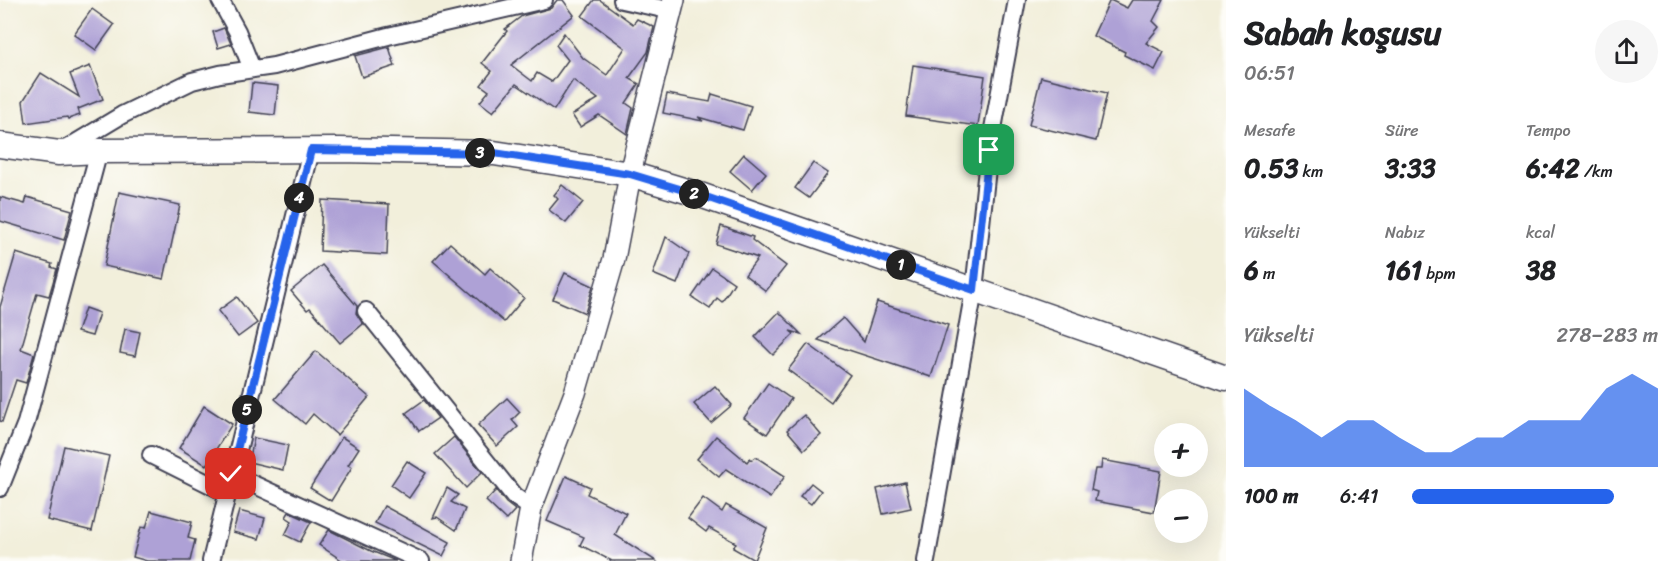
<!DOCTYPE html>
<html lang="tr">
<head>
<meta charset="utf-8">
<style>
  body { margin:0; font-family:Sriracha,sans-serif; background:#f6f6f6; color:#202124; height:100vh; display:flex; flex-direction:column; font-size:22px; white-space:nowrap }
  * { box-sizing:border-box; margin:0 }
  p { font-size:20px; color:#757577 }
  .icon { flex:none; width:33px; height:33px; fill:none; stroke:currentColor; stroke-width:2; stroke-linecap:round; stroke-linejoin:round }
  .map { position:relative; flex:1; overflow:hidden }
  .drawer { display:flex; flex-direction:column; background:#fff; width:450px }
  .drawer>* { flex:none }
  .buttons { position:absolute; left:1154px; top:423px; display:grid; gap:12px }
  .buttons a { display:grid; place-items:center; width:54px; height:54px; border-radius:50%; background:#fff; box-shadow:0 6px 24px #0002; font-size:30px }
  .pin { position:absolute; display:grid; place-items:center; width:51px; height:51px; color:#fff; margin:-26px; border-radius:12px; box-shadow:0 3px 9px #0006 }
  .km { position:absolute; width:30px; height:30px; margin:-15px; border-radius:50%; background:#222; color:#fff; font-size:16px; line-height:30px; text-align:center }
  .round { display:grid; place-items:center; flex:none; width:63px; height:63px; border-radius:32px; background:#f6f6f6 }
  .headline { display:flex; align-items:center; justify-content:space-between; height:102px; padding:0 18px }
  h1 { font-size:33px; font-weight:800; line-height:45px }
  .metrics { display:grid; grid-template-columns:repeat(3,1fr); gap:9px; height:102px; padding:6px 18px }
  .metrics div { display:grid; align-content:center }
  .metrics b { font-size:26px; font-weight:800 }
  .metrics small { font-size:16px; font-weight:400 }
  .metrics p { font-size:16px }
  .chart { height:168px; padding:12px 18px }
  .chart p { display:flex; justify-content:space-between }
  .chart svg { width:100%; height:108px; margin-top:6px; fill:#2563eb; opacity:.7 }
  ul { padding:0 18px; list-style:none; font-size:20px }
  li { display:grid; grid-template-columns:96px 72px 1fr; align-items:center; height:45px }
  li i { height:15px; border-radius:8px; background:#2563eb }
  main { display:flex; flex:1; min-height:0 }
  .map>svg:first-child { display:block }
</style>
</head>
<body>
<main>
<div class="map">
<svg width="1226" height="561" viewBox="0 0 1226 561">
  <rect width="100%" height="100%" fill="#fdfcf7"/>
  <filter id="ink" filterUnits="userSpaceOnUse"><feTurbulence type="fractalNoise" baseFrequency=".0167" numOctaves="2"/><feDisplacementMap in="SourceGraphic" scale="12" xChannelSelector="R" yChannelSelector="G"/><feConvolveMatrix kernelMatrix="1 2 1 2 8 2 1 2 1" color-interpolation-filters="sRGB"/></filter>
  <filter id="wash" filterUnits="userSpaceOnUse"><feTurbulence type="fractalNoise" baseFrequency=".008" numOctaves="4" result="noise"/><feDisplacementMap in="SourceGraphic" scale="24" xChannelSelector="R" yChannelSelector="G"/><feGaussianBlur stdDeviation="1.35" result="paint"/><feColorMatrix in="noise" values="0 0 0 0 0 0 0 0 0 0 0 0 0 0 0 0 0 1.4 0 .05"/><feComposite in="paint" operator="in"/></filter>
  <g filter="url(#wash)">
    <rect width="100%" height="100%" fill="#f2efdb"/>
    <g id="blocks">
      <!-- building -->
      <g fill="#aea1d6">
        <polygon points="557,0 563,0 574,15 511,65 532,81 537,73 552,82 568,60 556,45 564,33 583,58 607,75 625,48 582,16 594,0 600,0 633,24 637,19 654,27 648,52 629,78 639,84 626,103 633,108 627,134 599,115 580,127 572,115 598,99 573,80 554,110 516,84 493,112 480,102 489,91 481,85 492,71 482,63 507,31 505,29 522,16 551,8"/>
        <polygon points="1110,0 1127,8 1132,0 1164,0 1153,21 1159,27 1146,43 1164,52 1155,70 1124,55 1125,52 1093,36"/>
        <polygon points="92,9 114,25 96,50 74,34"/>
        <polygon points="224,28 231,44 218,48 213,32"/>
        <polygon points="389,47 395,66 362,77 355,56"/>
        <polygon points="913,65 985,76 978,126 906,116"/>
        <polygon points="90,66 103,99 78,109 80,115 68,119 67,117 26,123 23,101 41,73 79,97 70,74"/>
        <polygon points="1041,77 1107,93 1096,141 1029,125"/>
        <polygon points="252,83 278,86 275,115 249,112"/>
        <polygon points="667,94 710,102 712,94 751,106 743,130 698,117 703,121 663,113"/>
        <polygon points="744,154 766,173 752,190 730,171"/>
        <polygon points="813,163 828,173 809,198 795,188"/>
        <polygon points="562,185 583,202 566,223 549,210 558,199 554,195"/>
        <polygon points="119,192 180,205 164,279 104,266"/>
        <polygon points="0,197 25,204 27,197 72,210 64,240 0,221"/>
        <polygon points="322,200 389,204 387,255 320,251"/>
        <polygon points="721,226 753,237 752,240 786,266 766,291 745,275 758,258 716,244"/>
        <polygon points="666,237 689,253 677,284 653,274"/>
        <polygon points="450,243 485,274 490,268 524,298 504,322 433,261"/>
        <polygon points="16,253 52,264 51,267 57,269 49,296 37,293 21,349 34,354 26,383 16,380 2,422 0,421 0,307"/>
        <polygon points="322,265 357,306 356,313 363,324 340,343 310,308 307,310 291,291"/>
        <polygon points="712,268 734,283 722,302 717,298 710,309 692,297"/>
        <polygon points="565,273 593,286 585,313 553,299"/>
        <polygon points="237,297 257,323 238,337 218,311"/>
        <polygon points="877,302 948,325 931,377 818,340 843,318 864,342"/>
        <polygon points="85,308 99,313 92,336 77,332"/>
        <polygon points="779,312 801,334 790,331 794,334 773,355 755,337"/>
        <polygon points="125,329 140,332 135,356 120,353"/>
        <polygon points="808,344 850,375 831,402 788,370"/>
        <polygon points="316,351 369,397 337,435 313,414 305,424 275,399"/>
        <polygon points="768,383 791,399 767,434 744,418"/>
        <polygon points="715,386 732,405 711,423 694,404"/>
        <polygon points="507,398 520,412 512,420 518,427 497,446 478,425"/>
        <polygon points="424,400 438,418 419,431 406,413"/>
        <polygon points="204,406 232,424 206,465 179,448"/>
        <polygon points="804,415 821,435 804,450 787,430"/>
        <polygon points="716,436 747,462 750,458 752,460 756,457 785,476 770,498 726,469 719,477 697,459"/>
        <polygon points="342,437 359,448 348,465 352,467 331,501 310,488"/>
        <polygon points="454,437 482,472 466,488 435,454"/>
        <polygon points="254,438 288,445 283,470 249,462"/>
        <polygon points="64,446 109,456 92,531 47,520"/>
        <polygon points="1102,460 1161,471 1154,512 1095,501 1097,492 1091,490 1095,469 1101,469"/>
        <polygon points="407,461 426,473 409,498 391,485"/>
        <polygon points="566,476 590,487 587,494 626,513 615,535 656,561 612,561 580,545 584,537 547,521"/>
        <polygon points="905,482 911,508 883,514 877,489"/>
        <polygon points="811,483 821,491 811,504 800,496"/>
        <polygon points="447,488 458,495 451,502 465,509 456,530 437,517 433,518"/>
        <polygon points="496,490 506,503 515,510 506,520 486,501"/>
        <polygon points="703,498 722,512 726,505 767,528 754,560 733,548 736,543 709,528 706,532 688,518"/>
        <polygon points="384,506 450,542 443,556 375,523"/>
        <polygon points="151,511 192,522 188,538 195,540 190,561 147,561 133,557 141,527 146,528"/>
        <polygon points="239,511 265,518 259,539 233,532"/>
        <polygon points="289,512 311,522 300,542 285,535 292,521 286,517"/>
        <polygon points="329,530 371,551 396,561 343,561 319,545"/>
      </g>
    </g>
  </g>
  <g filter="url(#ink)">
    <use href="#blocks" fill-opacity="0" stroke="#414153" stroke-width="1.5"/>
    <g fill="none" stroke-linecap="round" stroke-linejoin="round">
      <defs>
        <g id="minor">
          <polyline points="220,0 237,31 252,69"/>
          <polyline points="622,0 672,11"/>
          <polyline points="62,151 122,115 192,81 220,74 274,66 388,36 544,0"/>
          <polyline points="366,311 514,496 531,508"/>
          <polyline points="151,455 227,493"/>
          <polyline points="231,474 421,561"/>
          <polyline points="0,488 26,423 99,151"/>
          <polyline points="211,561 311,150"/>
          <polyline points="926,561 974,290 989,150 1017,0"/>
        </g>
        <polyline id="tertiary" points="521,561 531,508 575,393 614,259 632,165 674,0"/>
        <polyline id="secondary" points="0,145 59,153 99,151 340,150 494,153 630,174 703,196 1226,378"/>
      </defs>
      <!-- minor casing -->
      <use href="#minor" stroke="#414153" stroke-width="20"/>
      <!-- tertiary casing -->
      <use href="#tertiary" stroke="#414153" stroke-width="24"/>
      <!-- secondary casing -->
      <use href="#secondary" stroke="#414153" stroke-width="27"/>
      <!-- minor -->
      <use href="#minor" stroke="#fff" stroke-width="16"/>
      <!-- tertiary -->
      <use href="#tertiary" stroke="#fff" stroke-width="21"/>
      <!-- secondary -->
      <use href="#secondary" stroke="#fff" stroke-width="24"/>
    </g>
  </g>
  <g fill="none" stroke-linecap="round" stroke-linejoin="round" filter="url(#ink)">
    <defs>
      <polyline id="route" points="231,474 311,150 494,153 630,174 703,196 974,290 989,150"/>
    </defs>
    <!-- route casing -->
    <use href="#route" stroke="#fff" stroke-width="12"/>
    <!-- route -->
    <use href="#route" stroke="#2563eb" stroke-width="8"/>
  </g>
</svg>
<div class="buttons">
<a>+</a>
<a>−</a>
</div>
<div class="pin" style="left:989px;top:150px;background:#1e9e55"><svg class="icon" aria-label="arrive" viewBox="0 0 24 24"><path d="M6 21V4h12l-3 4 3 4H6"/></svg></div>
<div class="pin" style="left:231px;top:474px;background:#d93025"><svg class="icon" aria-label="check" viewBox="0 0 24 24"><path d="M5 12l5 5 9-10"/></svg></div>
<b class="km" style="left:901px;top:265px">1</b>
<b class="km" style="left:694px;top:194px">2</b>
<b class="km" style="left:480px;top:153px">3</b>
<b class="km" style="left:299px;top:198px">4</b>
<b class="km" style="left:247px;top:410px">5</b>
</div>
<section class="drawer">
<div class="headline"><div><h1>Sabah koşusu</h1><p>06:51</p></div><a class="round"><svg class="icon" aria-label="share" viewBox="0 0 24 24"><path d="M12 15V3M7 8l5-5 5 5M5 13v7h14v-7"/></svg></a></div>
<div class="metrics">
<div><p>Mesafe</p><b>0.53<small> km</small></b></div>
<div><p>Süre</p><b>3:33</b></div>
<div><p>Tempo</p><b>6:42<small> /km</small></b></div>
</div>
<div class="metrics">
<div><p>Yükselti</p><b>6<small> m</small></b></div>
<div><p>Nabız</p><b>161<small> bpm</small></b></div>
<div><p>kcal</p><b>38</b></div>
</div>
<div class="chart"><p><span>Yükselti</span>278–283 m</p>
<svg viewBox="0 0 160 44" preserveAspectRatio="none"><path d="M0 44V12L10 19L20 25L30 32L40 25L50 25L60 32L70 38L80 38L90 32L100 32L110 25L120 25L130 25L140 12L150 6L160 12V44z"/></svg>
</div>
<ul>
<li><b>100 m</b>6:41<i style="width:82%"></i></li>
</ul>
</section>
</main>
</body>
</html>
